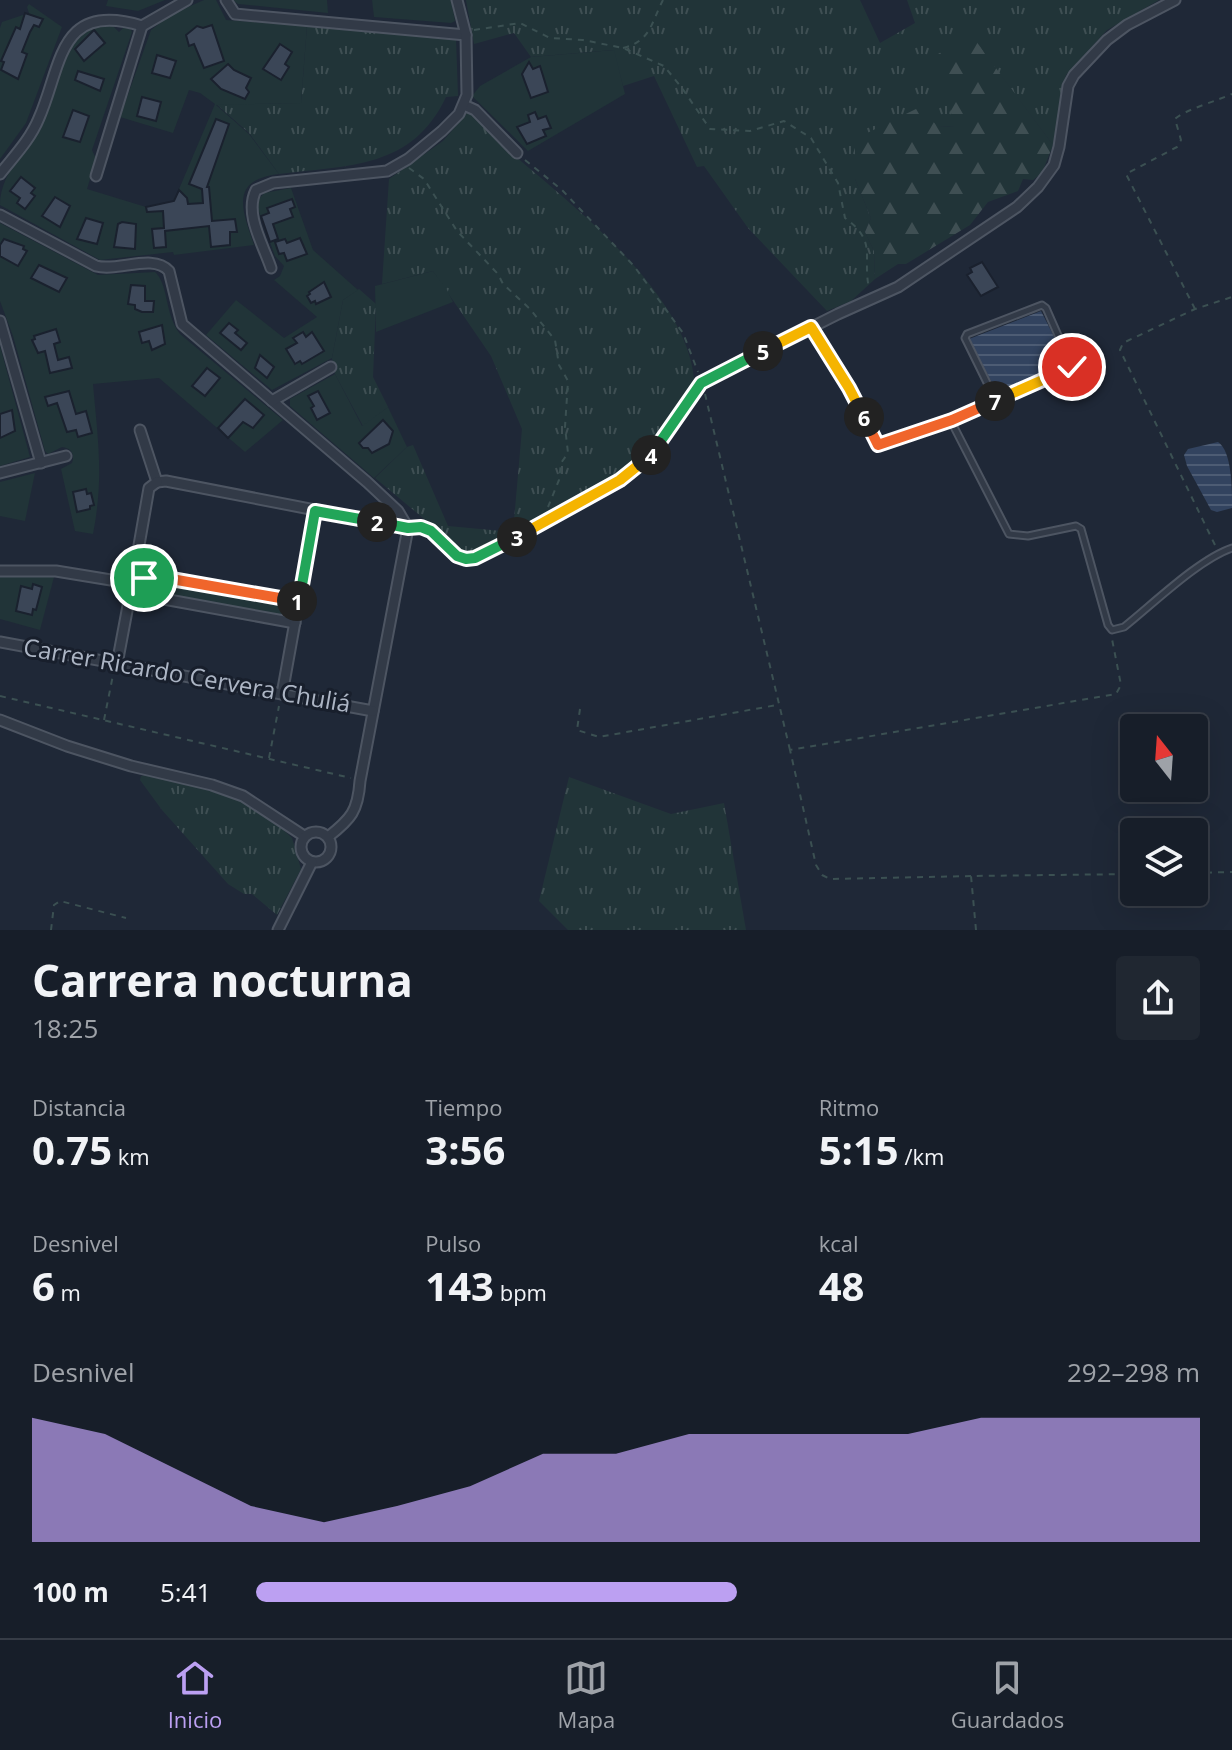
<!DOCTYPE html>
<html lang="es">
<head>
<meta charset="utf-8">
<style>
  body { margin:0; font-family:"Open Sans",sans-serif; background:#202731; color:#f1f3f6; height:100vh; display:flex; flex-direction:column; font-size:30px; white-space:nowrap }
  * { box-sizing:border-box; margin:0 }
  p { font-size:26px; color:#9ea2a8 }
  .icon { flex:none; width:44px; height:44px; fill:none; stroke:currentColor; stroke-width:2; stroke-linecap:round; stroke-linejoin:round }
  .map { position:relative; height:930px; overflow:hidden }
  .side { display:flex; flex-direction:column; background:#171e29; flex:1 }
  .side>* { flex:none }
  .needle { width:52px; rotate:343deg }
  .buttons { position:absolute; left:1120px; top:714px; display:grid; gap:16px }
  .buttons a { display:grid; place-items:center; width:88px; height:88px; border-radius:8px; background:#171e29; box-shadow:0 8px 32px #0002,0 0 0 2px #363c46; font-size:40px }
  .pin { position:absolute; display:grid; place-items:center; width:68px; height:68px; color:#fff; margin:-34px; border:4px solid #fff; border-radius:50%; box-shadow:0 2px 8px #0007 }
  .km { position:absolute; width:40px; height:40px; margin:-20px; border-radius:50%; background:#222; color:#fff; font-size:22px; line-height:40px; text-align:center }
  .round { display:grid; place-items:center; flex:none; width:84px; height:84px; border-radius:8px; background:#202731 }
  .summary { display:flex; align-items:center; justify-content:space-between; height:136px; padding:0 32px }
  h1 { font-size:44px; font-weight:700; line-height:60px }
  .metrics { display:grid; grid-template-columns:repeat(3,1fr); gap:12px; height:136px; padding:8px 32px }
  .metrics div { display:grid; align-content:center }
  .metrics b { font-size:40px; font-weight:700 }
  .metrics small { font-size:22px; font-weight:400 }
  .metrics p { font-size:22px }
  .chart { height:224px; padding:16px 32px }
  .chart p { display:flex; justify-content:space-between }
  .chart svg { width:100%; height:144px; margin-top:8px; fill:#bca0f2; opacity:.7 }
  ul { padding:0 32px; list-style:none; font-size:26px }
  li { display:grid; grid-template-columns:128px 96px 1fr; align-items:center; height:60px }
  li i { height:20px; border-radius:10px; background:#bca0f2 }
  .menu { display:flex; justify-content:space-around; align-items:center; height:112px; border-top:2px solid #363c46; background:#171e29; font-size:22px; color:#9ea2a8 }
  .menu a { display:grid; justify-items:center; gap:4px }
  .menu .selected { color:#bca0f2 }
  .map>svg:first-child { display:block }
</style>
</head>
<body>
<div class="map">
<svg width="1232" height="930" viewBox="0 0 1232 930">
  <defs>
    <pattern id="grass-tufts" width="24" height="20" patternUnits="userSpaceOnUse" patternTransform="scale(2)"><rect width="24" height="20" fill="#213438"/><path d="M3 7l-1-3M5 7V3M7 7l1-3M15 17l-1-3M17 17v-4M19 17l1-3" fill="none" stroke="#3f4f53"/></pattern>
    <pattern id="forest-firs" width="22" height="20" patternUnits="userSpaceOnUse" patternTransform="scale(2)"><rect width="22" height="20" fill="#213438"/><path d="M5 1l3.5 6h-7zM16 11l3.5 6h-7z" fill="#3f4f53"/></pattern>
    <pattern id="water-rules" width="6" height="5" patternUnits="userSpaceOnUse" patternTransform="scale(2)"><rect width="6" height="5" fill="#32435f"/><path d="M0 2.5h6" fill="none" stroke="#4d5c74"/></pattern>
  </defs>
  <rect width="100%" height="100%" fill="#1f2837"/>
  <!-- grass -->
  <g fill="url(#grass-tufts)">
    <polygon points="466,0 860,0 880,43 915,23 907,0 1159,0 1107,30 1066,75 1053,145 970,34 955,127 938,126 855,179 871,218 865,232 874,251 875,279 851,301 827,311 748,228 704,166 697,167 654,76 623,86 613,50 531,57 514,33 474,44"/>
    <path d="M307 26 456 39 458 96 446 97C412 169 349 165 279 174L249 133 216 104 301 103Z"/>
    <path d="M468 112C488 125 503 146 522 162 581 212 687 297 694 379 649 478 571 495 488 548L465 553 375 478 407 447 413 445 448 526 513 532 522 429 491 356 433 271 382 284 389 179 443 141Z"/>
    <polygon points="359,289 376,304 373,377 388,407 363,426 335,374 332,358 343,300"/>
    <polygon points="145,775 215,791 243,801 275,822 292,838 301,869 277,915 252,894 244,894 228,884 162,810 140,780 141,776"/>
    <polygon points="569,777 671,814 724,803 746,930 568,930 539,901"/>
  </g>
  <!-- forest -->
  <polygon fill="url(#forest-firs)" points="970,33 1053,145 1042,173 1033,180 1023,179 1018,191 988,202 970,225 906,264 898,264 875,279 874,251 865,232 871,218 855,179 855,139 918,108 938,126 955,127 935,56"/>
  <!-- green -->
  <g fill="#213438">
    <polygon points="108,0 165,0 138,11 106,6"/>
    <path d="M204 0H216L226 20 307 26 301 103 216 105 249 134 279 174C229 180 242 210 254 245L174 255 173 252 100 260 0 205C0 169 35 144 47 112 55 92 66 37 84 27 92 23 106 23 115 22L112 25 119 32 128 23 132 32 92 150 96 159 87 189 146 207 174 201 215 104 200 93 189 90 173 133 120 117 151 30 172 14Z"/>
    <polygon points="233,0 327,0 328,13 238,4"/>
    <polygon points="372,0 451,0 455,21 451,23 374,17"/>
    <polygon points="29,4 62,27 26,123 0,159 0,28 2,22 29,13 27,7"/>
    <polygon points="614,50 625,94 528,151 472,96 480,86 531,57"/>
    <polygon points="291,188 313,250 358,290 343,300 332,358 272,390 206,335 236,300 284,338 317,317 274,280 280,276 284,266 275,256 258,209 258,200 264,193"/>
    <path d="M0 223 98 275 155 272C169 285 164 313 180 334L283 420 245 452 159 378 93 384C98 441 104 477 93 534L75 531 61 469 72 463C75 454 71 448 62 447L48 454 45 451 13 336 0 301Z"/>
    <polygon points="433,271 446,288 453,302 376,332 375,286"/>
    <polygon points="0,346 30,457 0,466"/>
    <polygon points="335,374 362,426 388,407 407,447 374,478 290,406 290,399"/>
    <polygon points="35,473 25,521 0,516 0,482"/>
    <polygon points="0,577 54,577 40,630 0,619"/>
    <polygon points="150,580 286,604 289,611 281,616 152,592 147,587"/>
  </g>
  <!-- water -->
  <g fill="url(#water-rules)">
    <polygon points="1041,311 1068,364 998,394 969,339"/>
    <path d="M1218 442C1232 451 1232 489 1232 508L1217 512 1211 510 1187 466 1184 455 1188 449Z"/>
  </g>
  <!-- building -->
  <g fill="#3b4657" stroke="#1a212e" stroke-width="2">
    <polygon points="25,13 43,19 39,27 34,25 30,32 22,52 27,54 18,79 1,70 4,62 1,61 16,27 20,29"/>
    <polygon points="212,25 224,61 204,68 194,44 189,46 186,35 197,26 203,28"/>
    <polygon points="94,30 105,43 84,61 75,49"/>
    <polygon points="280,44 292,52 285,64 289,67 281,80 263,69"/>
    <polygon points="157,55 176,61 170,78 152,73"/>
    <polygon points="529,62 533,69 540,66 548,92 531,98 522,74"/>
    <polygon points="228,64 234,70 251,78 246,88 249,92 245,99 221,89 211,79"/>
    <polygon points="78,71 104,79 100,91 75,80"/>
    <polygon points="142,97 161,102 156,121 137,116"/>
    <polygon points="73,110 89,116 80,142 63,137"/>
    <polygon points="535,112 538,119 546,116 551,128 543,130 546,136 527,144 517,127 530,122 528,115"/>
    <polygon points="216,119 229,124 207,187 209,187 212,221 235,219 237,232 230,232 230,245 211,247 209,226 165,231 166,247 154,248 152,229 164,228 163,211 147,212 146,207 174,201 179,190 187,198 188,204 203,203 202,189 189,184"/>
    <polygon points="21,177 35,188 31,193 35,196 25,209 17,203 20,198 10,191"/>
    <polygon points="55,197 70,206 60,227 42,216"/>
    <polygon points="292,199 295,207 290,209 293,217 273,224 278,239 270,242 261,216 269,213 267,208"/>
    <polygon points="86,218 103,223 97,244 77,239"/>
    <polygon points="122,222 136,224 135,249 114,247 118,224"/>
    <polygon points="300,238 307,254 287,261 284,253 279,254 275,242 285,239 287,243"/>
    <polygon points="4,239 24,246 23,249 27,251 18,266 0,256 0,245"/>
    <polygon points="982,262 998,287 981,296 967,275 972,272 970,268"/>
    <polygon points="39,265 67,278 59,292 31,278"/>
    <polygon points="324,282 331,297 316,304 315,301 311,303 307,296 310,294 309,292"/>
    <polygon points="131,285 145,286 145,301 154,301 153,312 142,312 135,309 135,305 128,304"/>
    <polygon points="229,323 238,330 235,333 247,343 241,350 220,333"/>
    <polygon points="162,325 165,344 152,350 149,341 142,343 139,332"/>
    <polygon points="56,329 60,342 54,344 58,360 69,357 72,368 50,373 45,351 38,353 32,340 35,339 34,336"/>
    <polygon points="303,332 306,337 312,332 324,351 302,364 300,361 295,364 286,349 297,343 293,338"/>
    <polygon points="260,355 274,367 267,378 255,368"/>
    <polygon points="207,368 220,378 205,396 192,386"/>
    <polygon points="69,391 76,414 86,411 92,433 78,437 76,430 67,432 57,403 48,406 45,397"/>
    <polygon points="318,391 330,413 317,420 311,408 314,406 308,396"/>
    <polygon points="245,399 264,415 253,428 243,422 228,438 218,428"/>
    <polygon points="12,410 15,431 0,438 0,414"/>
    <polygon points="383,420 393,431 389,444 372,453 368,448 363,448 359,443"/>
    <polygon points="86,489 87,494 91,493 94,505 90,506 90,509 77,512 73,492"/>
    <polygon points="33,584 42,587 36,610 33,609 32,615 16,611 21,586 32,589"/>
  </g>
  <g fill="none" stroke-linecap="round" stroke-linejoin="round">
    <defs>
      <path id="service" d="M996 401 965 338 967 334 1042 305 1046 308 1072 367 1068 370 955 417 953 425 1009 534 1028 536 1076 526 1081 529 1108 625 1112 630 1124 627C1153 604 1199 559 1232 548"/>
      <g id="minor">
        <polyline points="226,0 235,14 466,35"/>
        <polyline points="464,105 475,110 517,153"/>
        <path d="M0 174C14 156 30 140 39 118 62 66 58 0 142 26L187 0"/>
        <polyline points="96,176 142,26"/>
        <path d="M0 215 96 266C118 272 153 253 169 271L182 324 367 482 398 511 408 528 360 781C358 811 351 819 328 837"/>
        <path d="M271 268C263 244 244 214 256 190L273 183 387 171 408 159 442 131 459 114 467 95 466 35 457 0"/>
        <polyline points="0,321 41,463"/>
        <polyline points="272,401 331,367"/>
        <polyline points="140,430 157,482"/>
        <polyline points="0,473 66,456"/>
        <polyline points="157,482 166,481 408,528"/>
        <path d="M457 556C470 561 478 557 490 551L620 480 652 454 701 383 838 314 898 287 1017 207 1038 187 1054 165 1059 147 1068 86 1074 75 1107 40 1127 25 1175 0"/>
        <circle cx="131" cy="581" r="14"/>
        <polyline points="135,568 149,488 157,482"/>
        <polyline points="0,571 56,571 117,581"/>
        <polyline points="144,575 299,602"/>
        <polyline points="136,594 295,623"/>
        <polyline points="0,642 373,711"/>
        <polyline points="117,664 130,595"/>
        <polyline points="282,694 315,511"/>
        <polyline points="0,720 67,746 131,766 212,785 243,796 304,836"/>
        <circle cx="316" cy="847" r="15"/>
        <polyline points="278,930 312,862"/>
      </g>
    </defs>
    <!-- service casing -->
    <use href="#service" stroke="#4d5562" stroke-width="9"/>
    <!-- minor casing -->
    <use href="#minor" stroke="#4d5562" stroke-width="13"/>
    <!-- path -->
    <g stroke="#3b5052" stroke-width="2" stroke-dasharray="6 6" stroke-linecap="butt">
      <path d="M474 30 520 23 550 38 583 40 623 48 664 66 682 88 710 129 750 131 784 121 811 138 838 183 845 218C878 242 862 256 869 288"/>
      <path d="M623 48C651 41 651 23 663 0"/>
      <polyline points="525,160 562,190 634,266 683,333 698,372"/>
      <polyline points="409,168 424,179 457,231 498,274 503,284 530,309 555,340 559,365 568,381 565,427 568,453 561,463 559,480 548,507"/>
      <path d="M1195 309 1126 174 1177 147 1181 140 1175 119C1182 111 1219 100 1232 94"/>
      <polyline points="817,337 849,388 878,445 947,422"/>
      <polyline points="705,394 790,750"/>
      <polyline points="417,527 431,531 450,550"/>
      <polyline points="1215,545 1120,350 1123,343 1195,309 1232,297"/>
      <polyline points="0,696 351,778"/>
      <polyline points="580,709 577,730 599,737 777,705"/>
      <polyline points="104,720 113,675"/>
      <polyline points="269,758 279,706"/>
      <polyline points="1194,873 1232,872"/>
      <polyline points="971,876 830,879 822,875 816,865 790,750 1116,694 1121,685 1112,639"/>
      <polyline points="51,930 54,905 60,901 126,918"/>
      <polyline points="976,930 971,876 1134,874"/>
    </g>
    <!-- service -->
    <use href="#service" stroke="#323a47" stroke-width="5"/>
    <!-- minor -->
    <use href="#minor" stroke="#323a47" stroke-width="9"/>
  </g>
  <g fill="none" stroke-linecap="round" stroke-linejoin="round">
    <defs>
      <polyline id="split-1" points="144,578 144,575 160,577 297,601"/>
      <polyline id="split-2" points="297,601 299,602 315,511 377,522"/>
      <polyline id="split-3" points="377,522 408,528 421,527 431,531 457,556 466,559 475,558 517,537"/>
      <polyline id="split-4" points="517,537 620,480 651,455"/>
      <polyline id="split-5" points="651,455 701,383 763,351"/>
      <polyline id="split-6" points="763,351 811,327 849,388 864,417"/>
      <polyline id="split-7" points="864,417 878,445 952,420 995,401"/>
      <polyline id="split-8" points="995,401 1072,367"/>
    </defs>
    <!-- split-1 casing -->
    <use href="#split-1" stroke="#fff" stroke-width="16"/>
    <!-- split-2 casing -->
    <use href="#split-2" stroke="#fff" stroke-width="16"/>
    <!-- split-3 casing -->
    <use href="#split-3" stroke="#fff" stroke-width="16"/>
    <!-- split-4 casing -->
    <use href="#split-4" stroke="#fff" stroke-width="16"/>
    <!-- split-5 casing -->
    <use href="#split-5" stroke="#fff" stroke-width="16"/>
    <!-- split-6 casing -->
    <use href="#split-6" stroke="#fff" stroke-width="16"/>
    <!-- split-7 casing -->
    <use href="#split-7" stroke="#fff" stroke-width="16"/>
    <!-- split-8 casing -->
    <use href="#split-8" stroke="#fff" stroke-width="16"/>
    <!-- split-1 -->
    <use href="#split-1" stroke="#f0652b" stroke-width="10"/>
    <!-- split-2 -->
    <use href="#split-2" stroke="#22a559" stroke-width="10"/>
    <!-- split-3 -->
    <use href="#split-3" stroke="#22a559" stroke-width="10"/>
    <!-- split-4 -->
    <use href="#split-4" stroke="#f5b400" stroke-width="10"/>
    <!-- split-5 -->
    <use href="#split-5" stroke="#22a559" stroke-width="10"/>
    <!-- split-6 -->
    <use href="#split-6" stroke="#f5b400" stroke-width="10"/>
    <!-- split-7 -->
    <use href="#split-7" stroke="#f0652b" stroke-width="10"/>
    <!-- split-8 -->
    <use href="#split-8" stroke="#f5b400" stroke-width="10"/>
  </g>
  <g text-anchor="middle" stroke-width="6" stroke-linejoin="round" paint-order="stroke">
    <!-- street labels -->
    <g font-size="24" fill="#acb5c4" stroke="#181f2c">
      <text transform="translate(187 676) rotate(10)" y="8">Carrer Ricardo Cervera Chuliá</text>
    </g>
  </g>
</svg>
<div class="buttons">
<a><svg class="needle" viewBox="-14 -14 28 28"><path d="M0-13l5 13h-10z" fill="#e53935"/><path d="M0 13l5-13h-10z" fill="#9ea2a8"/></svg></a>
<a><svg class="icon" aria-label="layers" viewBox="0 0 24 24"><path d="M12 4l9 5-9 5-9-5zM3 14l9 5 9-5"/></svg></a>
</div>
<div class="pin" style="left:144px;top:578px;background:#1e9e55"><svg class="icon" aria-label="arrive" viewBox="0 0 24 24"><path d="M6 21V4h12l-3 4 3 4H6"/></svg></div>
<div class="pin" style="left:1072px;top:367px;background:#d93025"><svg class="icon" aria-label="check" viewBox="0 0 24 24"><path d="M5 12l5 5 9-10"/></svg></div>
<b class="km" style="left:297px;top:601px">1</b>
<b class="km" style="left:377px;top:522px">2</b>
<b class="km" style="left:517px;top:537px">3</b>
<b class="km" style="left:651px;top:455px">4</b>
<b class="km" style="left:763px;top:351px">5</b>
<b class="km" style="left:864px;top:417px">6</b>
<b class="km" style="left:995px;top:401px">7</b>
</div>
<section class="side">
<div class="summary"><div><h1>Carrera nocturna</h1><p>18:25</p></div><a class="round"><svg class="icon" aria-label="share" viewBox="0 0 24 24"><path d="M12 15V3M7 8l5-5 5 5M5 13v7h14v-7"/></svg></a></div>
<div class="metrics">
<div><p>Distancia</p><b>0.75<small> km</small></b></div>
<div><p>Tiempo</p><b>3:56</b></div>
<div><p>Ritmo</p><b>5:15<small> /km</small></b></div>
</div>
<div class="metrics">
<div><p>Desnivel</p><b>6<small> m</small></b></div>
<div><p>Pulso</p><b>143<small> bpm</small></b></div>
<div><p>kcal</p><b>48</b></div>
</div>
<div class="chart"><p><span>Desnivel</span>292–298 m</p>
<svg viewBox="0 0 160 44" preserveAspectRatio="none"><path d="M0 44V6L10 11L20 22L30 33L40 38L50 33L60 27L70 17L80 17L90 11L100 11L110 11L120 11L130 6L140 6L150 6L160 6V44z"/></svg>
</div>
<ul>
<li><b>100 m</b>5:41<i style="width:51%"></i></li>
</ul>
</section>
<nav class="menu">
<a class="selected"><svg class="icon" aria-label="home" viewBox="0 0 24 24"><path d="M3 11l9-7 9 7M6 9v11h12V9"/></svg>Inicio</a>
<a><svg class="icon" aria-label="map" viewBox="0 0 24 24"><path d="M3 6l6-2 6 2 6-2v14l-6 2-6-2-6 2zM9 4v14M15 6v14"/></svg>Mapa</a>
<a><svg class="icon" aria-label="saved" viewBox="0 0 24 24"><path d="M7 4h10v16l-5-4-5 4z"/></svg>Guardados</a>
</nav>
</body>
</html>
